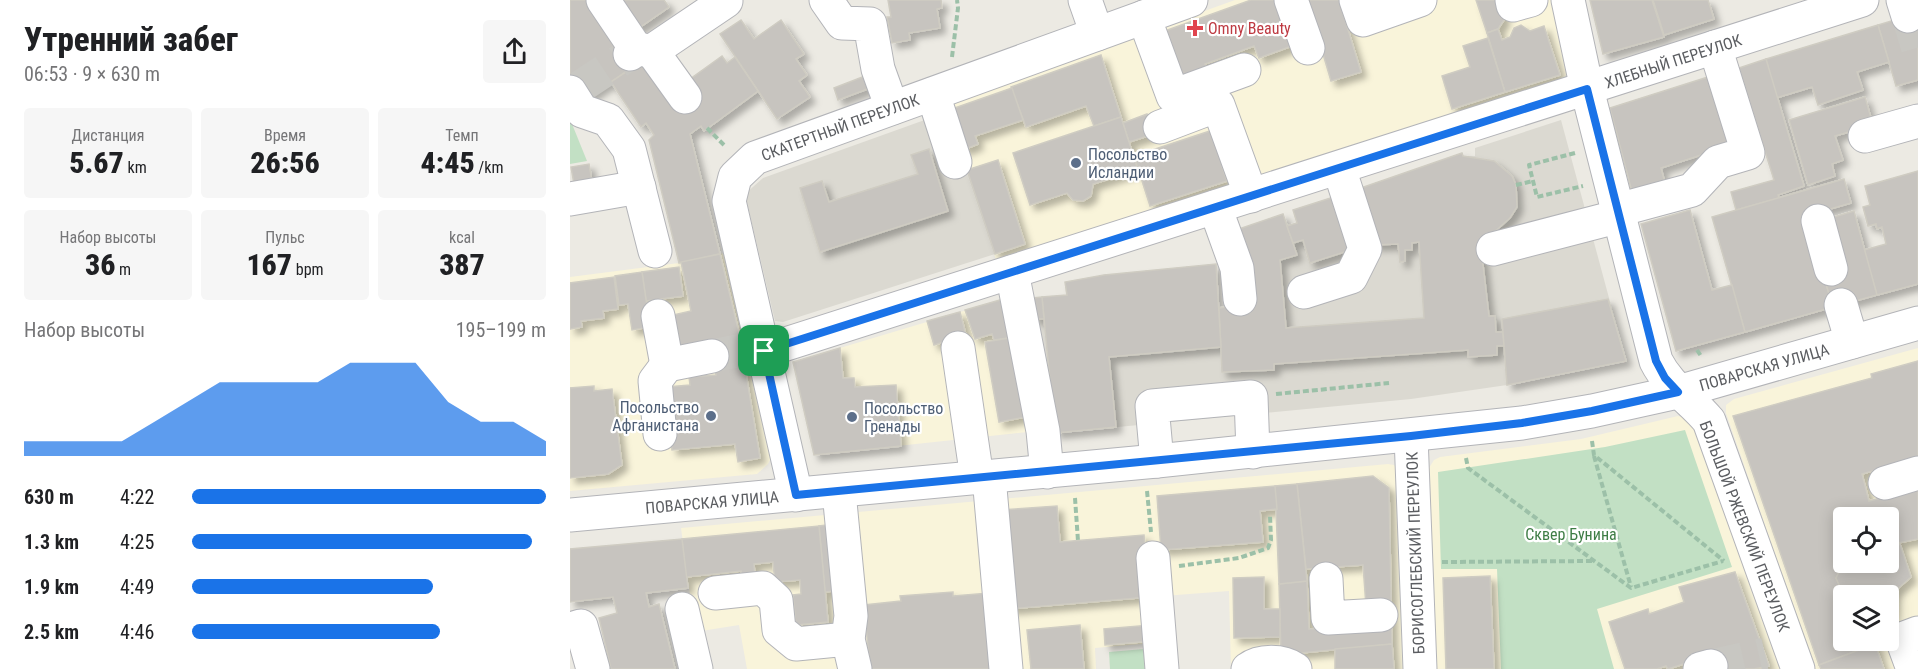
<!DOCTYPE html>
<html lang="ru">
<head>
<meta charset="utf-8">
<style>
  body { margin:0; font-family:"Roboto Condensed",sans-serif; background:#f6f6f6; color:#202124; height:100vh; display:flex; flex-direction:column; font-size:22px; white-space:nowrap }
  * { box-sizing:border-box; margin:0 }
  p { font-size:20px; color:#757577 }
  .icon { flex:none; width:33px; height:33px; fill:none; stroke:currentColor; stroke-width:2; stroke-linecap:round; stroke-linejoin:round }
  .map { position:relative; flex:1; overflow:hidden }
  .panel { display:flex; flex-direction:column; background:#fff; width:570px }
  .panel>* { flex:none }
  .controls { position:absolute; left:1263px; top:507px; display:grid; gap:12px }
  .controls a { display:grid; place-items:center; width:66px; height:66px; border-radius:6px; background:#fff; box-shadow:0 3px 15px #0003; font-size:30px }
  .pin { position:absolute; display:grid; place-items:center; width:51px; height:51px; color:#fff; margin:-26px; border-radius:12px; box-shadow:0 3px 9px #0006 }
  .round { display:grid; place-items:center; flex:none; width:63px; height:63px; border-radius:6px; background:#f6f6f6 }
  .summary { display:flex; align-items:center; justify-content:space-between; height:102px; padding:0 24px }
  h1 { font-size:33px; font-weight:800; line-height:45px }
  .figures { display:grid; grid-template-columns:repeat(3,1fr); gap:9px; height:102px; padding:6px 24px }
  .figures div { display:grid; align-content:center; border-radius:6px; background:#f6f6f6; text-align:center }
  .figures b { font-size:30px; font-weight:800 }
  .figures small { font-size:16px; font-weight:400 }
  .figures p { font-size:16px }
  .chart { height:168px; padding:12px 24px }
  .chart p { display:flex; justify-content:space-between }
  .chart svg { width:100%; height:108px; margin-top:6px; fill:#1a73e8; opacity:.7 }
  ul { padding:0 24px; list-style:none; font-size:20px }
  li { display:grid; grid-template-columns:96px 72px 1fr; align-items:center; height:45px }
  li i { height:15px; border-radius:8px; background:#1a73e8 }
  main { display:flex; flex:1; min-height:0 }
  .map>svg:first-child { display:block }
</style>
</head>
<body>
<main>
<section class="panel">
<div class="summary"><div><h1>Утренний забег</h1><p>06:53 · 9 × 630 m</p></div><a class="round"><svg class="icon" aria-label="share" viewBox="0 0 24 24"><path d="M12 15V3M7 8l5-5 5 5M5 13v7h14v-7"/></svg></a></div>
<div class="figures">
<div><p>Дистанция</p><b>5.67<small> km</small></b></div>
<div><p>Время</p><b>26:56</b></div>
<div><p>Темп</p><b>4:45<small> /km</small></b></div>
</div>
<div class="figures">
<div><p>Набор высоты</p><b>36<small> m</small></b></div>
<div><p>Пульс</p><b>167<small> bpm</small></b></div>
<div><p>kcal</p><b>387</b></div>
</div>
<div class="chart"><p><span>Набор высоты</span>195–199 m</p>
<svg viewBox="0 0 160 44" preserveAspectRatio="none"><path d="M0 44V38L10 38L20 38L30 38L40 30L50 22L60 14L70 14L80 14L90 14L100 6L110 6L120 6L130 22L140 30L150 30L160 38V44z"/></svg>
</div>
<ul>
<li><b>630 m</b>4:22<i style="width:100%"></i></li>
<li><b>1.3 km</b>4:25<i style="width:96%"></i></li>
<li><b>1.9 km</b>4:49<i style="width:68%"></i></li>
<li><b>2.5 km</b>4:46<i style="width:70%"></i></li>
</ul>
</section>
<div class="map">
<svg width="1348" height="669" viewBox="0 0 1348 669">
  <defs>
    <filter id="shadow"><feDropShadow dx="5.5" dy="5.5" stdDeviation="3" flood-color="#0004"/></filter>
  </defs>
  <rect width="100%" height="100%" fill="#eceae3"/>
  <!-- commercial -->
  <g fill="#f9f4da" fill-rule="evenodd">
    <polygon points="665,0 983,0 997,73 994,78 426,260 397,171 360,110"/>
    <polygon points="159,252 201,458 198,464 187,474 0,491 0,277 109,263"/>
    <polygon points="437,298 458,432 244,455 223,362"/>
    <path d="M1348 348V669H1245L1156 413V405L1164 399ZM1274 518H1318V562H1274ZM1274 596H1318V640H1274Z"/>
    <polygon points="1108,416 1115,418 1123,426 1213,669 866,669 857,471 864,460 870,457 1011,439"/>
    <polygon points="818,464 824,465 835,474 835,669 661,669 659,591 580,597 583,643 525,648 526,669 177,669 169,625 125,632 111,528"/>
  </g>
  <!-- education -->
  <g fill="#dbd9d1">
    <polygon points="363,117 397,170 425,254 213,322 205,321 175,194 193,178"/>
    <polygon points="991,120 1056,361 937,385 841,399 485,433 462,298 496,295 495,282 534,275 646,264 649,308 684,303 666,230 713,214 717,225 727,223 788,189 892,153 894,156 905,156 905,148"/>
  </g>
  <!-- green -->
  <g fill="#c2e0c4">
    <polygon points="0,119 17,161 0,164"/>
    <polygon points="1115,430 1162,567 1027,609 1044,669 931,669 927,569 871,569 868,472 1035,447"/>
    <polygon points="574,649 575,669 540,669 539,652"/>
  </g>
  <!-- building -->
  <g fill="#c7c4bf" stroke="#cfccc2" stroke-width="1.5" filter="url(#shadow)">
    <polygon points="0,0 24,0 67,64 14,100 0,79"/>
    <polygon points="45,0 94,0 99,7 66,30"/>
    <polygon points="318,0 371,0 372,8 367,9 370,28 339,33 340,40 322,43 317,17 321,17"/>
    <polygon points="681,0 714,0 730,43 689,58 684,46 635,64 640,77 612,87 592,32"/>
    <polygon points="737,0 769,0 791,72 761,81"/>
    <polygon points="906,0 932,0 934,20 928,29 917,33"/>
    <polygon points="1020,0 1082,0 1094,37 1033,54"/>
    <polygon points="1083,0 1138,0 1144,19 1094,35"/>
    <polygon points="1348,13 1348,80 1326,86 1308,25"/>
    <polygon points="171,20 184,39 211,20 234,54 226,59 237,75 229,81 240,97 207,119 150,34"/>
    <polygon points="951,25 960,31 974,26 990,75 935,92 917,33 928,29 932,40 940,37 944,28"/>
    <polygon points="1308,25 1319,62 1287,72 1293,90 1248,105 1242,87 1206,98 1196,59"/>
    <polygon points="918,38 935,92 882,109 872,76 900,67 893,46"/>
    <polygon points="531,55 551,117 524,126 516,106 456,127 441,87"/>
    <polygon points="152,56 157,63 165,57 188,91 134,131 131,126 120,134 150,254 109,263 79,140 84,135 76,123 71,127 41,82 74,60 113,84"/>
    <polygon points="1196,59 1234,186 1208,195 1209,198 1166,210 1161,192 1204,180 1169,68"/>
    <polygon points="295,76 300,88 268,100 264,88"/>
    <polygon points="1138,77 1159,146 1091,168 1095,183 1062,192 1040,108"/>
    <polygon points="442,88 453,120 405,136 408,144 393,150 379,110"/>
    <polygon points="1295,97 1303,125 1265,136 1273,160 1262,164 1265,176 1238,185 1219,120"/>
    <polygon points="577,114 584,134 559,142 553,123"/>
    <polygon points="551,117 568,170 523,184 521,196 513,201 503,200 497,193 460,205 443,153"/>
    <polygon points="643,130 659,164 652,166 657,181 580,206 564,156"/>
    <polygon points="359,149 378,211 250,252 230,188 252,181 259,202 348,174 341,155"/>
    <polygon points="892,153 893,156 924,161 942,176 946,185 947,207 940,218 922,234 910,239 919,316 925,316 926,332 933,332 934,346 927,346 927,355 898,357 898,350 704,364 704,370 652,372 649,308 684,303 666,230 713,214 727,255 710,260 716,328 854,318 849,242 842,243 842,250 835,250 835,261 830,262 828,244 804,245 788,189"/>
    <polygon points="428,160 455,244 425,254 397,170"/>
    <polygon points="19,164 23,187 5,190 1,167"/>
    <polygon points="1348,171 1348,284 1307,295 1294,250 1316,244 1312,227 1307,229 1306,224 1298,226 1293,207 1300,205 1295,186"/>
    <polygon points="1274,179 1281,203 1236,216 1263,307 1175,332 1142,217"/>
    <polygon points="767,196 784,249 740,263 733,240 723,243 717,226 727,223 723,210"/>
    <polygon points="1120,210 1142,290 1162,285 1175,332 1106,351 1071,224"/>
    <polygon points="1284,211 1307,295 1263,307 1252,271 1257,219"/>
    <polygon points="150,254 170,337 110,348 103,315 121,311 111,262"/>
    <polygon points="646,264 651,347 539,357 546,427 485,433 472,297 497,295 495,282 534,275"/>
    <polygon points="109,267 113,296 76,301 72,272"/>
    <polygon points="72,272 80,327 62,330 58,304 49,305 45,276"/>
    <polygon points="44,277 48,309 33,311 34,318 11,321 12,327 0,329 0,283"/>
    <polygon points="472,297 474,319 464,319 462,298"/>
    <polygon points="437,298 445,337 424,340 422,334 405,339 395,310"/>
    <polygon points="1038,299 1056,361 937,385 932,319"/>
    <polygon points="390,312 396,335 364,345 357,321"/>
    <polygon points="170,337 190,458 168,462 165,444 102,450 97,387 120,385 119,377 146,375 140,343"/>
    <polygon points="445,337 456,417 429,422 415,342"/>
    <polygon points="270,348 273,378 284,378 285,387 326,385 331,446 244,455 223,362"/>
    <polygon points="1348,361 1348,458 1292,474 1299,501 1348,488 1348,539 1318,545 1318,518 1274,518 1274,562 1266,578 1274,596 1274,640 1301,640 1302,645 1249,665 1163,416 1302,378 1301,374"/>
    <polygon points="24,386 24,391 42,389 52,465 38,474 0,478 0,388"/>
    <polygon points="803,476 819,488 822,644 711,655 709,584 737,581 739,629 811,625 796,606 793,565 736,569 727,484"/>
    <polygon points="727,484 737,581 709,584 705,486"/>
    <polygon points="705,486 707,509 690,511 693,542 591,550 587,496"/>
    <polygon points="487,506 490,542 574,535 579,597 439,609 431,510"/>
    <polygon points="265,524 271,590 255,592 249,526"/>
    <polygon points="249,526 258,622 226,625 223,595 231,594 230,580 205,582 203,562 184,564 185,576 172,577 171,571 116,577 112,539"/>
    <polygon points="112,539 118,588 76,593 79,607 89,604 105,669 41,669 29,618 47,613 43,597 0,602 0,549"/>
    <polygon points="1330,544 1341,577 1324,592 1322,616 1318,617 1318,596 1274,596 1266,578 1274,562 1318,562 1318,545"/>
    <polygon points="1165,572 1199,666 1184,669 1142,669 1138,656 1098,669 1096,666 1087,669 1055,669 1039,622 1078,609 1079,614 1114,602 1109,587"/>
    <polygon points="920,576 924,669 876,669 873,578"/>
    <polygon points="694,577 694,609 710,609 710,637 664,638 663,578"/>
    <polygon points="383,592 383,596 419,593 426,669 300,669 294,605 331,601 330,596"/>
    <polygon points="510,625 514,669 461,669 457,630"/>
    <polygon points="581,625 582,641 535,645 534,629"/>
    <polygon points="822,644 824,669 765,669 765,649"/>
    <polygon points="1305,644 1314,669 1251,669 1249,665"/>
  </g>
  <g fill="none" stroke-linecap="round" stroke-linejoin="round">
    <!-- minor-tunnel -->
    <g stroke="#c8c7c2" stroke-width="33" stroke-dasharray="33 16" stroke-linecap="butt">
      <polyline points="1338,16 1348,49"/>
      <polyline points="7,89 60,54"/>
      <polyline points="142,356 172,350"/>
      <polyline points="1141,666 1195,654"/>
    </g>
    <defs>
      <g id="minor">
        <polyline points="33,0 66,49"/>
        <polyline points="256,0 272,23 300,24 308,69 322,108"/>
        <polyline points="515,0 527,34"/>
        <polyline points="721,0 738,48"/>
        <polyline points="786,0 793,20 850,0"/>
        <polyline points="942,0 943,5 961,0"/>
        <path d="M998 0 1017 89 1086 361C1099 387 1122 400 1139 421L1228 669"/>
        <polyline points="1333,0 1338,16"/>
        <polyline points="574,17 603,96 674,70"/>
        <polyline points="82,51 115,97"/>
        <polyline points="60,54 66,49 82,51 156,1"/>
        <polyline points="0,92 12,111 38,120 59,149 85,251"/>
        <polyline points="363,94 385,162"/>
        <polyline points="590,127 648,105 681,196"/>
        <polyline points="1295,136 1348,121"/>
        <polyline points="0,199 69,187"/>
        <polyline points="645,207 667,268 670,299"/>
        <polyline points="1048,210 1122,190 1148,162 1178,153 1145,47"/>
        <polyline points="1248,221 1261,269"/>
        <polyline points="923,249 1050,216"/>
        <polyline points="442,272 473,431 477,472"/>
        <polyline points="734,292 781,277 795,249 769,168"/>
        <polyline points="1271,305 1282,342"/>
        <polyline points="88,316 97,365 142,356"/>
        <polyline points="388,348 407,478"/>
        <polyline points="194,351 1292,0"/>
        <polyline points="90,434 85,381 97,365"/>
        <polyline points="841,436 850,669"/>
        <polyline points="587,461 582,406 681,397 683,452"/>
        <polyline points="419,477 436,669"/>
        <polyline points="1315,483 1348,473"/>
        <polyline points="269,492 281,616 278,639 285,669"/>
        <polyline points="226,495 159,201 165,177 185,158 621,0"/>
        <polyline points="0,515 587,461 952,423 1022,411 1108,392 1348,323"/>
        <polyline points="583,558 592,669"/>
        <polyline points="756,579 758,618 811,615"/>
        <polyline points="145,593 193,588 206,600 209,630 226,644 278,639"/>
        <polyline points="112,609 126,669"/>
        <polyline points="0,629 11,626 23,669"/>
        <path d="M678 669C690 660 712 660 725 669"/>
        <polyline points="1130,669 1141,666"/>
        <polyline points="1343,669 1332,639 1348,633"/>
      </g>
    </defs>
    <!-- minor casing -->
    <use href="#minor" stroke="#b3b4b8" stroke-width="35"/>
    <!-- path -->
    <g stroke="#9cc0a8" stroke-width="4" stroke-dasharray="6 3" stroke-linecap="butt">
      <polyline points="382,57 388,8 387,0"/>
      <polyline points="137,128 156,147"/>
      <polyline points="1005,153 959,165 967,197 1013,186"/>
      <polyline points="946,185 963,181"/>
      <polyline points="1127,350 1131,356"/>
      <polyline points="706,394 819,383"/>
      <polyline points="1022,441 1024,455 1154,561"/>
      <polyline points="1024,456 1061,587"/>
      <polyline points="896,458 898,468 1061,588 1153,561"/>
      <polyline points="577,491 581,532"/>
      <polyline points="505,498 508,541"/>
      <polyline points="872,562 1023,561"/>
      <polyline points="609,566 669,558 698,548 701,540 700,516"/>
    </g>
    <!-- minor -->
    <use href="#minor" stroke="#fff" stroke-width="33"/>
  </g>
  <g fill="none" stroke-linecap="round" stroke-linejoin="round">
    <defs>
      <polygon id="route" points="1017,89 1086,361 1095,378 1108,392 1022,411 952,423 841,436 226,495 194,351"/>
    </defs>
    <!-- route casing -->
    <use href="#route" stroke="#fff" stroke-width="12"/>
    <!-- route -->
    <use href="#route" stroke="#1a73e8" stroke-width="8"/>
  </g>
  <!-- markers -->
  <path fill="#e0444e" stroke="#fff" stroke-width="2" d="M622 19h6v6h6v6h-6v6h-6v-6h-6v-6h6z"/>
  <g fill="#5c6f8a" stroke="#fff" stroke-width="2">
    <circle cx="506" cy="163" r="6"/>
    <circle cx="141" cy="416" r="6"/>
    <circle cx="282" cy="417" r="6"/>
  </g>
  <g text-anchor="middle" stroke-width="4.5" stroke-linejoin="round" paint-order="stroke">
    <!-- health labels -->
    <g font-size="16" fill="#be3a42" stroke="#fff" text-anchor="start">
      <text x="638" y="34">Omny Beauty</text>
    </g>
    <!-- street labels -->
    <g font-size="16" fill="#5b5d61" stroke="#fff">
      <text transform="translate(1103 61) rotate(-18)" y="6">ХЛЕБНЫЙ ПЕРЕУЛОК</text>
      <text transform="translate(270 127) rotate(-20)" y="6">СКАТЕРТНЫЙ ПЕРЕУЛОК</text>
      <text transform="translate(1194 367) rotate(-16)" y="6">ПОВАРСКАЯ УЛИЦА</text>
      <text transform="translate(142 502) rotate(-5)" y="6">ПОВАРСКАЯ УЛИЦА</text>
      <text transform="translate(1175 526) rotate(69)" y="6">БОЛЬШОЙ РЖЕВСКИЙ ПЕРЕУЛОК</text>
      <text transform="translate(845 553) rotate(-92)" y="6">БОРИСОГЛЕБСКИЙ ПЕРЕУЛОК</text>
    </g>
    <!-- service labels -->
    <g font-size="16" fill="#4e5e75" stroke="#fff" text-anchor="start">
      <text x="518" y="160">Посольство<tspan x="518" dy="18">Исландии</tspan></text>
      <text x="129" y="413" text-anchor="end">Посольство<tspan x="129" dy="18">Афганистана</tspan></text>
      <text x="294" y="414">Посольство<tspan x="294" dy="18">Гренады</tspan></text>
    </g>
    <!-- park labels -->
    <g font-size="16" fill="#3e7d45" stroke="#fff">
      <text x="1001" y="540">Сквер Бунина</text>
    </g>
  </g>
</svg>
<div class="controls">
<a><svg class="icon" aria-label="locate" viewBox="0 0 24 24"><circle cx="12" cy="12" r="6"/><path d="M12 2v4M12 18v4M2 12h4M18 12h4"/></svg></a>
<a><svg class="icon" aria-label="layers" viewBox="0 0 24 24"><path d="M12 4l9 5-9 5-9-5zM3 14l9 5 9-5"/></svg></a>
</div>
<div class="pin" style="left:194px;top:351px;background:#1e9e55"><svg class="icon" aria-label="arrive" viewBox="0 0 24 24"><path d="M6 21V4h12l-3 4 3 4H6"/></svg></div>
</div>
</main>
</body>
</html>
